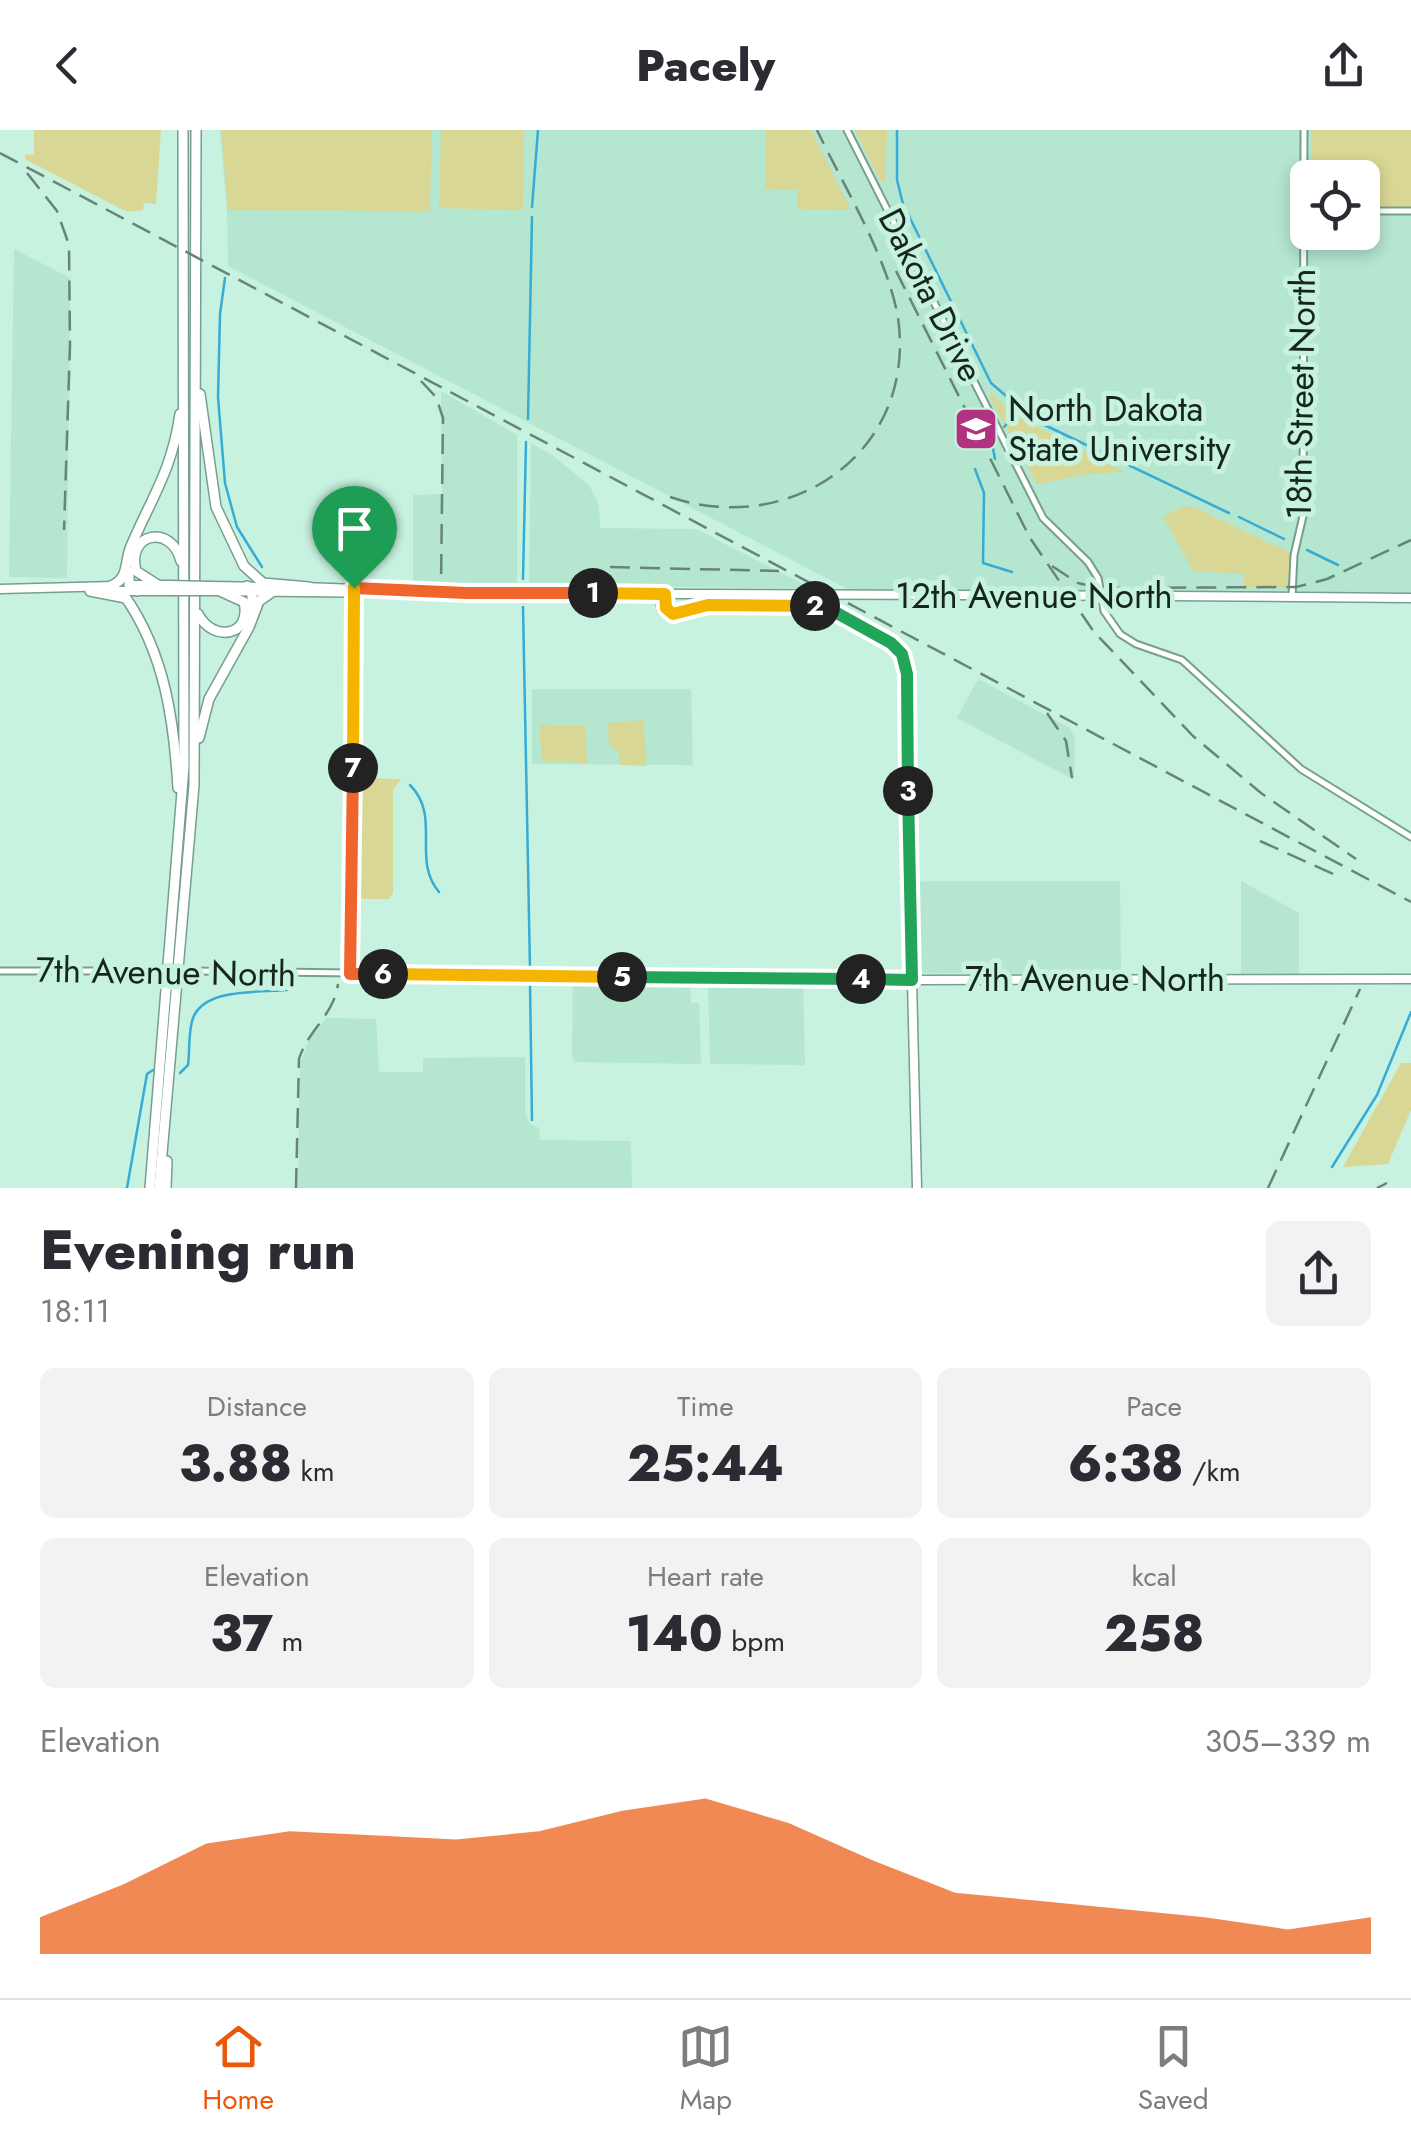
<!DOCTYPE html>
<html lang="en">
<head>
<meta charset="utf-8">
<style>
  body { margin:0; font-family:Jost,sans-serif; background:#f2f2f3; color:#2b2b33; height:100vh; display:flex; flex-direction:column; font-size:38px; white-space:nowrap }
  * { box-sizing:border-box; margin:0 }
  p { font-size:32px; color:#7c7c81 }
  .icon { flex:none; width:55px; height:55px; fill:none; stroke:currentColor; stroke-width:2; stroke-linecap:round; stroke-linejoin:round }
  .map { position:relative; height:1058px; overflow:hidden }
  .details { display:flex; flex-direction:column; background:#fff; flex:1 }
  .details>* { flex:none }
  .fabs { position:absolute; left:1290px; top:30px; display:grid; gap:20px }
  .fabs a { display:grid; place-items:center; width:90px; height:90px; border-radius:15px; background:#fff; box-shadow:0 5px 15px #0003; font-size:50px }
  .pin { position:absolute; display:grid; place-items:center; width:85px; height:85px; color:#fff; margin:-102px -42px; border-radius:50% 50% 50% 0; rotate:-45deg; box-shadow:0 0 10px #0007 }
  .pin .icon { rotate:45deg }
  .km { position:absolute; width:50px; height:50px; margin:-25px; border-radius:50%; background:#222; color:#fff; font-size:28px; line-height:50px; text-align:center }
  .round { display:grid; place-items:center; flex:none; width:105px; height:105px; border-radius:15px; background:#f2f2f3 }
  .overview { display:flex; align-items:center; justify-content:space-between; height:170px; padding:0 40px }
  h1 { font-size:55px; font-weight:800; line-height:75px }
  .figures { display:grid; grid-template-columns:repeat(3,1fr); gap:15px; height:170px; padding:10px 40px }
  .figures div { display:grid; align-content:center; border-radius:15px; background:#f2f2f3; text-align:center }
  .figures b { font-size:50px; font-weight:800 }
  .figures small { font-size:28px; font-weight:400 }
  .figures p { font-size:28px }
  .chart { height:280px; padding:20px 40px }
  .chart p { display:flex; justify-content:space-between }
  .chart svg { width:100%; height:180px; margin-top:10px; fill:#ea580c; opacity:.7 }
  header { display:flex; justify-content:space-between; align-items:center; height:130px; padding:0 40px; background:#fff; font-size:45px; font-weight:800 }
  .dock { display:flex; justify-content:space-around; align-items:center; height:140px; border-top:2px solid #e1e1e2; background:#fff; font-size:28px; color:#7c7c81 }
  .dock a { display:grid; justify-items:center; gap:5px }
  .dock .on { color:#ea580c }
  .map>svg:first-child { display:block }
</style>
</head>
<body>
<header><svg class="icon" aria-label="back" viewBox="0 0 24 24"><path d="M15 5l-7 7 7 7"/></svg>Pacely<svg class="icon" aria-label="share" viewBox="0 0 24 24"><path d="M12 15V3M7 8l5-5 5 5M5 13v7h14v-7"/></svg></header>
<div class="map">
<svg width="1411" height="1058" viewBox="0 0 1411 1058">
  <rect width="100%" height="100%" fill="#c7f2df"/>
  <!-- built -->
  <g fill="#b4e6d0" fill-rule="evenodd">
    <path d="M220 0H1411V465L855 463 228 136 227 80ZM1308 48H1362V102H1308Z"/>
    <polygon points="14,119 70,148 67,448 9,447"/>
    <polygon points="441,261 517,305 517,455 413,454 413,365 442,364"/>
    <polygon points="531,313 552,325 589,355 599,375 600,398 696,399 811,458 529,456"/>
    <polygon points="978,549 1070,598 1075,609 1074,650 957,588"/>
    <polygon points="532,559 691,559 693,635 532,634"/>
    <polygon points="933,751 1120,751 1121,844 921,843 916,755 917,752"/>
    <polygon points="1241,751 1299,783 1299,844 1241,844"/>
    <polygon points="573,851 690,852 691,873 699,873 701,934 575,932 572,925"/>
    <polygon points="803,853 805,935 710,934 708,854"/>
    <polygon points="327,888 376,889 379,942 423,942 423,928 525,927 525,983 530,994 539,998 540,1010 631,1011 632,1058 298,1058 300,935 309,909"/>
  </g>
  <!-- green -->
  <g fill="#d9d795">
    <polygon points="34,0 161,0 156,74 144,73 143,80 127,82 25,29 26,24 34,25"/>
    <polygon points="221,0 432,0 430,81 228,80"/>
    <polygon points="441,0 524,0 523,80 439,78"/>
    <polygon points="766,0 811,0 851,80 797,79 797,60 765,59"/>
    <polygon points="855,0 887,0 885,53 880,50"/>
    <polygon points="1311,0 1411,0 1411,77 1363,77 1362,48 1311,47"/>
    <polygon points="991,263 1013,284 1124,342 1089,344 1037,354 988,264"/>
    <polygon points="1184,376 1194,377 1294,425 1291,458 1244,457 1243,444 1193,441 1163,386"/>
    <polygon points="644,590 646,636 619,635 619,622 609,614 608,593"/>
    <polygon points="539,595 585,596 587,633 542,631"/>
    <polygon points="358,648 401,649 393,660 393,763 389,769 363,769 358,765"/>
    <polygon points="1401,933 1411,933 1411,980 1388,1034 1343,1037"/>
  </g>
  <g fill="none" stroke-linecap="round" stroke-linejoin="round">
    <!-- stream -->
    <g stroke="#35acd7" stroke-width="2.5">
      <polyline points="897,0 897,50 903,74"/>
      <polyline points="532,77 538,0"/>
      <polyline points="908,84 991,253 1034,290 1229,383"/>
      <polyline points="225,148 220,184 218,267 225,353 237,397 262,437"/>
      <polyline points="528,289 532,87"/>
      <polyline points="1004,297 1013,287"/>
      <polyline points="995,329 991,308 996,304"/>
      <polyline points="975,339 984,363 983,433 1012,442"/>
      <polyline points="1239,387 1284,409"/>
      <polyline points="1307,420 1338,435"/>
      <polyline points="523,449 526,312"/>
      <polyline points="523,477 530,838"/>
      <path d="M410 655C442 687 411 729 439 762"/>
      <polyline points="530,854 532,990"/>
      <path d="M180 943 188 935C190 920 188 902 193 888 205 857 260 863 287 860"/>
      <polyline points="1332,1037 1377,965 1411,882"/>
      <polyline points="127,1058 147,944 153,940"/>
    </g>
    <defs>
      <g id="minor">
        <polyline points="847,0 1043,388 1088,432 1098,448 1104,481 1120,504 1136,514 1182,530 1301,639 1411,707"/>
        <polyline points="1362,81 1411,81"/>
        <polyline points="665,465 667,479 673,484"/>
        <polyline points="1292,467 1294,425 1303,386 1304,0"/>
        <polyline points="0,841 156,841"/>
        <polyline points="191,841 912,850 907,544 904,529 895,516 825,478 708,475 668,486 661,481 658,465"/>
        <polyline points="350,844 354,460"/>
      </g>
      <g id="major">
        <polyline points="129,455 170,455"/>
        <polyline points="209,456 269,457"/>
        <polyline points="303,457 466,463 698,464"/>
        <polyline points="0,459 115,456"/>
        <polyline points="108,461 170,461"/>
        <polyline points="209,461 395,463"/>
        <polyline points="1171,466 1411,468"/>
        <polyline points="917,1058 912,850 1411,849"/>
      </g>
      <g id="highway">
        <polyline points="200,264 216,377 244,436 263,453 309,457"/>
        <polyline points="129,442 129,455 137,461"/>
        <path d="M158 455 136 441C126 403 171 393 181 431"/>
        <path d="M111 456C130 448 124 432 131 416 152 367 172 340 180 284"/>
        <polyline points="247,456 252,462 252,480"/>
        <path d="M90 461 126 468C165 525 174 591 178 658"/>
        <path d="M198 484C214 514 252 505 244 472L222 462"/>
        <polyline points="199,608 209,569 249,497 259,471 272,462"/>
        <polyline points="150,1058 184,637 183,0"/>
        <polyline points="159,1058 194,655 196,0"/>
        <polyline points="166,1058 167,1031"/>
      </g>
    </defs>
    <!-- minor casing -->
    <use href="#minor" stroke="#769f8d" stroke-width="9"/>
    <!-- major casing -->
    <use href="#major" stroke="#769f8d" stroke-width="11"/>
    <!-- highway casing -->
    <use href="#highway" stroke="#769f8d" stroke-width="12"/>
    <!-- minor -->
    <use href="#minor" stroke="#fff" stroke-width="5"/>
    <!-- major -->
    <use href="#major" stroke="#fff" stroke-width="8"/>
    <!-- highway -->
    <use href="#highway" stroke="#fff" stroke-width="9"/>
    <!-- rail -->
    <g stroke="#678477" stroke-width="2.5" stroke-dasharray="20 10" stroke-linecap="butt">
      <polyline points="0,23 1411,772"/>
      <polyline points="27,43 57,81 69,115 70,215 64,400"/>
      <polyline points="896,141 1030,408 1094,502 1193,606 1261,663 1356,729"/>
      <polyline points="421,251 436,267 443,288 441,453"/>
      <path d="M670 367C788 407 912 326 899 196 893 136 843 55 817 0"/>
      <polyline points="1052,436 1078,453 1099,458 1296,457 1327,449 1411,410"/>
      <polyline points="610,437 779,441"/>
      <polyline points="1047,583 1066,611 1072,648"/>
      <polyline points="1260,711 1340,747"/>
      <path d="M296 1058 299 929C308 900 334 885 338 854"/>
      <polyline points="1268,1058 1360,859"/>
      <polyline points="1377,1058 1387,1053"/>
    </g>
    <defs>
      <polyline id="minor-bridge" points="156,841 191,841"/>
      <g id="major-bridge">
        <polyline points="170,455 209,456"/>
        <polyline points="170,461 209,461"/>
        <polyline points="698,464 1171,466"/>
      </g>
    </defs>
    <!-- minor-bridge casing -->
    <use href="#minor-bridge" stroke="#769f8d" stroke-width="9" stroke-linecap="butt"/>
    <!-- major-bridge casing -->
    <use href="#major-bridge" stroke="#769f8d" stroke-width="11" stroke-linecap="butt"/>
    <!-- minor-bridge -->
    <use href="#minor-bridge" stroke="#fff" stroke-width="5"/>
    <!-- major-bridge -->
    <use href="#major-bridge" stroke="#fff" stroke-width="8"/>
  </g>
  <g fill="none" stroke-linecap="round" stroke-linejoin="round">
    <defs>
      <polyline id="split-1" points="354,458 466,463 593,463"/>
      <polyline id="split-2" points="593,463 665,464 666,478 673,484 708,475 815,476"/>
      <polyline id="split-3" points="815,476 835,482 891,513 902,524 907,544 908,661"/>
      <polyline id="split-4" points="861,849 912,850 908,661"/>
      <polyline id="split-5" points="622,847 861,849"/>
      <polyline id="split-6" points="383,844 622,847"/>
      <polyline id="split-7" points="353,638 350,844 383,844"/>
      <polyline id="split-8" points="353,638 354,458"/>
    </defs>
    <!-- split-1 casing -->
    <use href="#split-1" stroke="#fff" stroke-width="20"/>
    <!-- split-2 casing -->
    <use href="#split-2" stroke="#fff" stroke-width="20"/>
    <!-- split-3 casing -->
    <use href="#split-3" stroke="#fff" stroke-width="20"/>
    <!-- split-4 casing -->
    <use href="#split-4" stroke="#fff" stroke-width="20"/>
    <!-- split-5 casing -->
    <use href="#split-5" stroke="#fff" stroke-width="20"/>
    <!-- split-6 casing -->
    <use href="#split-6" stroke="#fff" stroke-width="20"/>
    <!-- split-7 casing -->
    <use href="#split-7" stroke="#fff" stroke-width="20"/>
    <!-- split-8 casing -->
    <use href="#split-8" stroke="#fff" stroke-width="20"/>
    <!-- split-1 -->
    <use href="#split-1" stroke="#f0652b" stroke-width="12"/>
    <!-- split-2 -->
    <use href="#split-2" stroke="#f5b400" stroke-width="12"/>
    <!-- split-3 -->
    <use href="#split-3" stroke="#22a559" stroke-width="12"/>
    <!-- split-4 -->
    <use href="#split-4" stroke="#22a559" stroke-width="12"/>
    <!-- split-5 -->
    <use href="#split-5" stroke="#22a559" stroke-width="12"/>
    <!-- split-6 -->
    <use href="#split-6" stroke="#f5b400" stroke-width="12"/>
    <!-- split-7 -->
    <use href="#split-7" stroke="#f0652b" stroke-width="12"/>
    <!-- split-8 -->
    <use href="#split-8" stroke="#f5b400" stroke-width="12"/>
  </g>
  <!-- icons -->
  <defs>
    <symbol id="university-square" viewBox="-11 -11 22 22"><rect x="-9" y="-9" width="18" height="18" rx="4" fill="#b13281" stroke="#c7f2df"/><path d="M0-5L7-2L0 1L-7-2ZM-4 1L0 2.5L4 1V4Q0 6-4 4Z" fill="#fff"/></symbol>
  </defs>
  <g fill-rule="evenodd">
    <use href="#university-square" x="951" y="274" width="50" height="50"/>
  </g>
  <g text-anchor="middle" stroke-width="10" stroke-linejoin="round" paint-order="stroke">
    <!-- street labels -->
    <g font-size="35" fill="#16261f" stroke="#c7f2df">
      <text transform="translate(931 165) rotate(63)" y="12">Dakota Drive</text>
      <text transform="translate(1301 264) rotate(-89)" y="12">18th Street North</text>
      <text x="1034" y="478">12th Avenue North</text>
      <text transform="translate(166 842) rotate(1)" y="12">7th Avenue North</text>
      <text x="1095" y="861">7th Avenue North</text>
    </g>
    <!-- poi labels -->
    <g font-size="35" fill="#16261f" stroke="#c7f2df" text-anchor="start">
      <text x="1008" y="291">North Dakota<tspan x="1008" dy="40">State University</tspan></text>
    </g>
  </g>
</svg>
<div class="fabs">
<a><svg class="icon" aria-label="locate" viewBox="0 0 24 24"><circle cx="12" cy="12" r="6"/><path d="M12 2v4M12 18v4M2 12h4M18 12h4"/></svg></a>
</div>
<div class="pin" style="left:354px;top:458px;background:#1e9e55"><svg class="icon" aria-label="arrive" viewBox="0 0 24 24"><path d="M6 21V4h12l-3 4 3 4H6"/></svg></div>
<b class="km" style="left:593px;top:463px">1</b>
<b class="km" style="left:815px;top:476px">2</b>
<b class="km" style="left:908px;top:661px">3</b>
<b class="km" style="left:861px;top:849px">4</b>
<b class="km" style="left:622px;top:847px">5</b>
<b class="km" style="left:383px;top:844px">6</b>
<b class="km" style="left:353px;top:638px">7</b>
</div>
<section class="details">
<div class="overview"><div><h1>Evening run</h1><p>18:11</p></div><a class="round"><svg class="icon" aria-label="share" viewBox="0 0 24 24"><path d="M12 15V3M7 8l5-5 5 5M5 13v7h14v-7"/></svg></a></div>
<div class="figures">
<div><p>Distance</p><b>3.88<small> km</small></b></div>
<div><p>Time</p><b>25:44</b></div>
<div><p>Pace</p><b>6:38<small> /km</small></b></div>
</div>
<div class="figures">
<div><p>Elevation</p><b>37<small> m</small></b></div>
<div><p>Heart rate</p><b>140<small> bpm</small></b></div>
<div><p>kcal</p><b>258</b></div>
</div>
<div class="chart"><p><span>Elevation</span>305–339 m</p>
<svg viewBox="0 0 160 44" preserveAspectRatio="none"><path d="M0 44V35L10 27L20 17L30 14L40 15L50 16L60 14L70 9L80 6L90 12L100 21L110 29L120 31L130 33L140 35L150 38L160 35V44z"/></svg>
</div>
</section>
<nav class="dock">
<a class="on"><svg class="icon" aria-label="home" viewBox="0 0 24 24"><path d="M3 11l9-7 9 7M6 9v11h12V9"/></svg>Home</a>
<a><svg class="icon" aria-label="map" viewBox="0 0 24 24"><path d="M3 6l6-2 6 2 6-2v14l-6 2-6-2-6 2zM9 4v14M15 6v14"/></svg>Map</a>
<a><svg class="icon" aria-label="saved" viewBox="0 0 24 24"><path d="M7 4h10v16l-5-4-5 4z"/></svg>Saved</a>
</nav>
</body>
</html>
